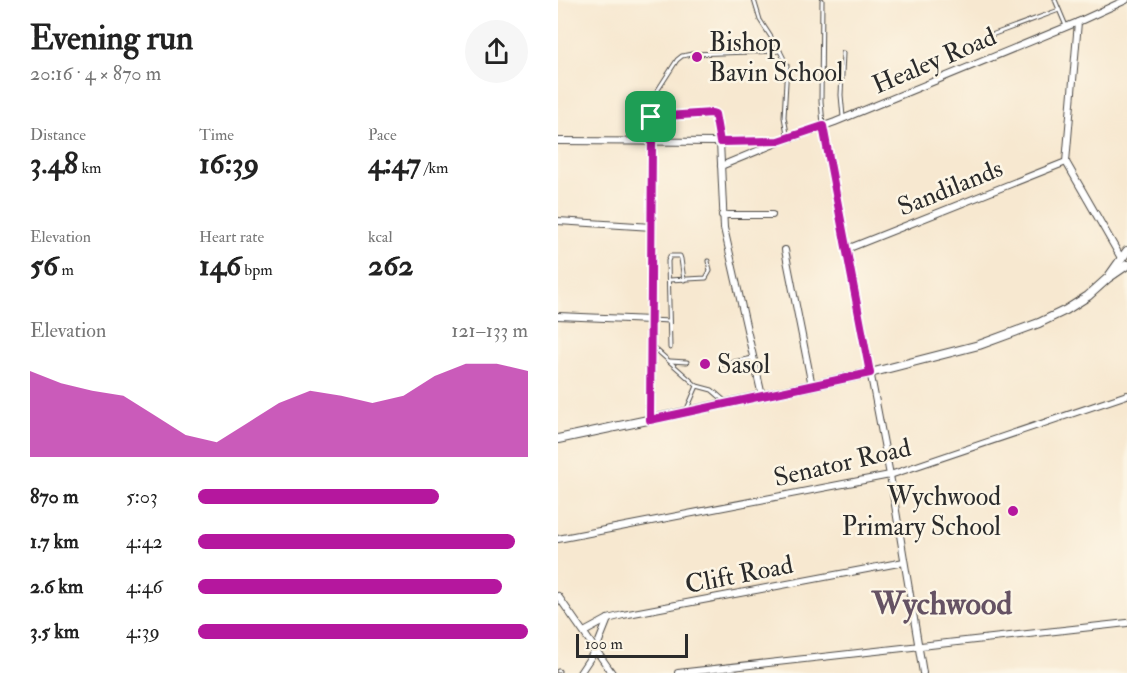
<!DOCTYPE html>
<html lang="en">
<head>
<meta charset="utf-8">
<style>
  body { margin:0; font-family:"IM FELL Double Pica",serif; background:#f6f6f6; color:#222; height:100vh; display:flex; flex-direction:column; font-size:22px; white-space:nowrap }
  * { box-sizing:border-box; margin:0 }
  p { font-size:20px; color:#767676 }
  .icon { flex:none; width:33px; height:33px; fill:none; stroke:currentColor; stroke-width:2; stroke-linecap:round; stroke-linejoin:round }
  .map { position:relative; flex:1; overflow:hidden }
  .side { display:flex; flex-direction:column; background:#fff; width:558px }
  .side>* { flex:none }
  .scale { position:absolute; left:18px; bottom:15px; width:112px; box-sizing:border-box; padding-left:6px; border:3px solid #2b2b2b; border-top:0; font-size:16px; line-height:21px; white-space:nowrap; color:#2b2b2b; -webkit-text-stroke:4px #fcf5e5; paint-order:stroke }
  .pin { position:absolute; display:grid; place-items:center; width:51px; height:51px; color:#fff; margin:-26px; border-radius:12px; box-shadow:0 3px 9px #0006 }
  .round { display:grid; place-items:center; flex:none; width:63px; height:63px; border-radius:32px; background:#f6f6f6 }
  .overview { display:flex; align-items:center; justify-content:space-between; height:102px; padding:0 30px }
  h1 { font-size:33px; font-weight:700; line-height:45px }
  .stats { display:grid; grid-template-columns:repeat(3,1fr); gap:9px; height:102px; padding:6px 30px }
  .stats div { display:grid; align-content:center }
  .stats b { font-size:30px; font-weight:700 }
  .stats small { font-size:16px; font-weight:400 }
  .stats p { font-size:16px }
  .chart { height:168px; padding:12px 30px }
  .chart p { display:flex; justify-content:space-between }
  .chart svg { width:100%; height:108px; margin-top:6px; fill:#b5179e; opacity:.7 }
  ul { padding:0 30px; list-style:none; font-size:20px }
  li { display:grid; grid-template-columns:96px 72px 1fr; align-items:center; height:45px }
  li i { height:15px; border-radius:8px; background:#b5179e }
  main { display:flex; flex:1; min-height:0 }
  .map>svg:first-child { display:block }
</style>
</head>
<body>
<main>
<section class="side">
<div class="overview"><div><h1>Evening run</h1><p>20:16 · 4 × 870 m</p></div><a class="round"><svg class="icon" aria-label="share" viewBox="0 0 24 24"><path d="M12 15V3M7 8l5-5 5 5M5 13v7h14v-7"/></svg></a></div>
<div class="stats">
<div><p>Distance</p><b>3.48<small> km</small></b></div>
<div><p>Time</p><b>16:39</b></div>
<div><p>Pace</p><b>4:47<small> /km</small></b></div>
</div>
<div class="stats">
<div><p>Elevation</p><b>56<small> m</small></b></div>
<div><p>Heart rate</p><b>146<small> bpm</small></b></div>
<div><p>kcal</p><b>262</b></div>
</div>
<div class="chart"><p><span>Elevation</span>121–133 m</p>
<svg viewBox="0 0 160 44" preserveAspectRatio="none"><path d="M0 44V9L10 14L20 17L30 19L40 27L50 35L60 38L70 30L80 22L90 17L100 19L110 22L120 19L130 11L140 6L150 6L160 9V44z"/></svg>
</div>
<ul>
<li><b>870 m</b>5:03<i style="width:73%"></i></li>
<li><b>1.7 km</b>4:42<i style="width:96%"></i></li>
<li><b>2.6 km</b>4:46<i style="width:92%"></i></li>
<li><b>3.5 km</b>4:39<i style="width:100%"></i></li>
</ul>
</section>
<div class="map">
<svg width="569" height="673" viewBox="0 0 569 673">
  <rect width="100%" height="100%" fill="#fcf5e5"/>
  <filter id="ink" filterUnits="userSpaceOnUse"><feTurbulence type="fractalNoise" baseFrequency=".0167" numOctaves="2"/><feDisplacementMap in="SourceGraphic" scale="12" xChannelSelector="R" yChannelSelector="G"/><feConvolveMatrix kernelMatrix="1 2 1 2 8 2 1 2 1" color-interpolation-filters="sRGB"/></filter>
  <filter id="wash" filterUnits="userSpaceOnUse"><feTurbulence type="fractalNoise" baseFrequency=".008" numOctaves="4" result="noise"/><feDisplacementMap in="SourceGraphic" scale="24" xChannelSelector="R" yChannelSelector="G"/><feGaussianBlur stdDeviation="1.35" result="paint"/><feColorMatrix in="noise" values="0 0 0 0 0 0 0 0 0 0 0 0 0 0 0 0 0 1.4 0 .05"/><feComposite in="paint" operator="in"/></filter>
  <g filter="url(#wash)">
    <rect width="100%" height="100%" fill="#f7e8d0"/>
  </g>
  <g filter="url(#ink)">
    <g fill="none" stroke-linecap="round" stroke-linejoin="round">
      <defs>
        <g id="service">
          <polyline points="264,0 263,101 265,125"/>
          <polyline points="497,0 508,26"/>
          <polyline points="428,37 501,10"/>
          <polyline points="222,51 229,65 226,117 230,139"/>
          <polyline points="285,53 283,95 285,117"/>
          <polyline points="93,117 157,114 162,142"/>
          <polyline points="94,141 93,117 89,107 119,60 124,56 134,54 222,51 202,20 196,0"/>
          <polyline points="111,280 148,278 152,271 150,261"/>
          <polyline points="93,320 111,321"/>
          <polyline points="94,346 139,386 154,390 169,403"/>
          <polyline points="112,348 110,261 112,256 122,256 123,259 126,280"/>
          <polyline points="112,361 129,362"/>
          <polyline points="165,364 195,358"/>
          <polyline points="129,409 139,386"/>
          <polyline points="0,671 1,671"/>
        </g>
        <g id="minor">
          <polyline points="520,22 508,162 563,258"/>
          <polyline points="265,126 332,475 365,673"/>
          <polyline points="0,141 162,142 217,141 230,139 277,122 520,22 568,0"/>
          <polyline points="162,142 166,228 204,396"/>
          <polyline points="163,166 221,142"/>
          <polyline points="164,215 214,215"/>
          <polyline points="0,221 94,227"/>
          <polyline points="289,249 508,162"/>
          <polyline points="227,250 254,386"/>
          <polyline points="0,316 93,320"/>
          <polyline points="92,420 94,143"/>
          <polyline points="0,539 332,475 569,395"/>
          <polyline points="0,596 54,673"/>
          <polyline points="26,632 50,619 65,615 346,562"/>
          <polyline points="22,673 38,649 50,619"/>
          <polyline points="120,673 569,623"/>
        </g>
        <g id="secondary">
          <polyline points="552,275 569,251"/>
          <polyline points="0,439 312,373 421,345 481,323 508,310 530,296 550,278 569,265"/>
        </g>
      </defs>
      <!-- service casing -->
      <use href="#service" stroke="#4a4744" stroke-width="5"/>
      <!-- minor casing -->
      <use href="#minor" stroke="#4a4744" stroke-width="8"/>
      <!-- secondary casing -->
      <use href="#secondary" stroke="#4a4744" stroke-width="10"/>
      <!-- service -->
      <use href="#service" stroke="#fff" stroke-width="3"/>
      <!-- minor -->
      <use href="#minor" stroke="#fff" stroke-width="6"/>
      <!-- secondary -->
      <use href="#secondary" stroke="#fff" stroke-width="8"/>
    </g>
  </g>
  <g fill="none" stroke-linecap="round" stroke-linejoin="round" filter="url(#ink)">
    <defs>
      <polygon id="route" points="154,113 157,114 162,142 220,141 265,126 312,373 92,420 94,142 93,117"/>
    </defs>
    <!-- route casing -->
    <use href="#route" stroke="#fff" stroke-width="12"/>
    <!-- route -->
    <use href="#route" stroke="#b5179e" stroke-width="8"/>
  </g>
  <!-- markers -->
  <g fill="#b5179e" stroke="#fcf5e5" stroke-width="2">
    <circle cx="139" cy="57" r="6"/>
    <circle cx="147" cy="364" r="6"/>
    <circle cx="455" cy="511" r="6"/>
  </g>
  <g text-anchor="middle" stroke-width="5" stroke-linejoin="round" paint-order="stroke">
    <!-- poi labels -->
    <g font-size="26" fill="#2b2b2b" stroke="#fcf5e5" text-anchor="start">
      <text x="151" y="51">Bishop<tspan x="151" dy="30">Bavin School</tspan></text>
      <text x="159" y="373">Sasol</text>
      <text x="443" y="505" text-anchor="end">Wychwood<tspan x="443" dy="30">Primary School</tspan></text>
    </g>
    <!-- street labels -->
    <g font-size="26" fill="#2b2b2b" stroke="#fcf5e5">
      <text transform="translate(376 60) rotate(-23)" y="9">Healey Road</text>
      <text transform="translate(392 187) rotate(-22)" y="9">Sandilands</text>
      <text transform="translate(284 462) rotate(-13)" y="9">Senator Road</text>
      <text transform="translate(181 574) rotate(-11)" y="9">Clift Road</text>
    </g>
    <!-- district labels -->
    <g font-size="32" font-weight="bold" fill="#655263" stroke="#fcf5e5">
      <text x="384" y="614">Wychwood</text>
    </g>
  </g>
</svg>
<div class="scale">100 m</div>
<div class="pin" style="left:93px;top:117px;background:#1e9e55"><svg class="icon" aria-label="arrive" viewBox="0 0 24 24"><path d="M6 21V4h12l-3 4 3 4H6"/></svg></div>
</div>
</main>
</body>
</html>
